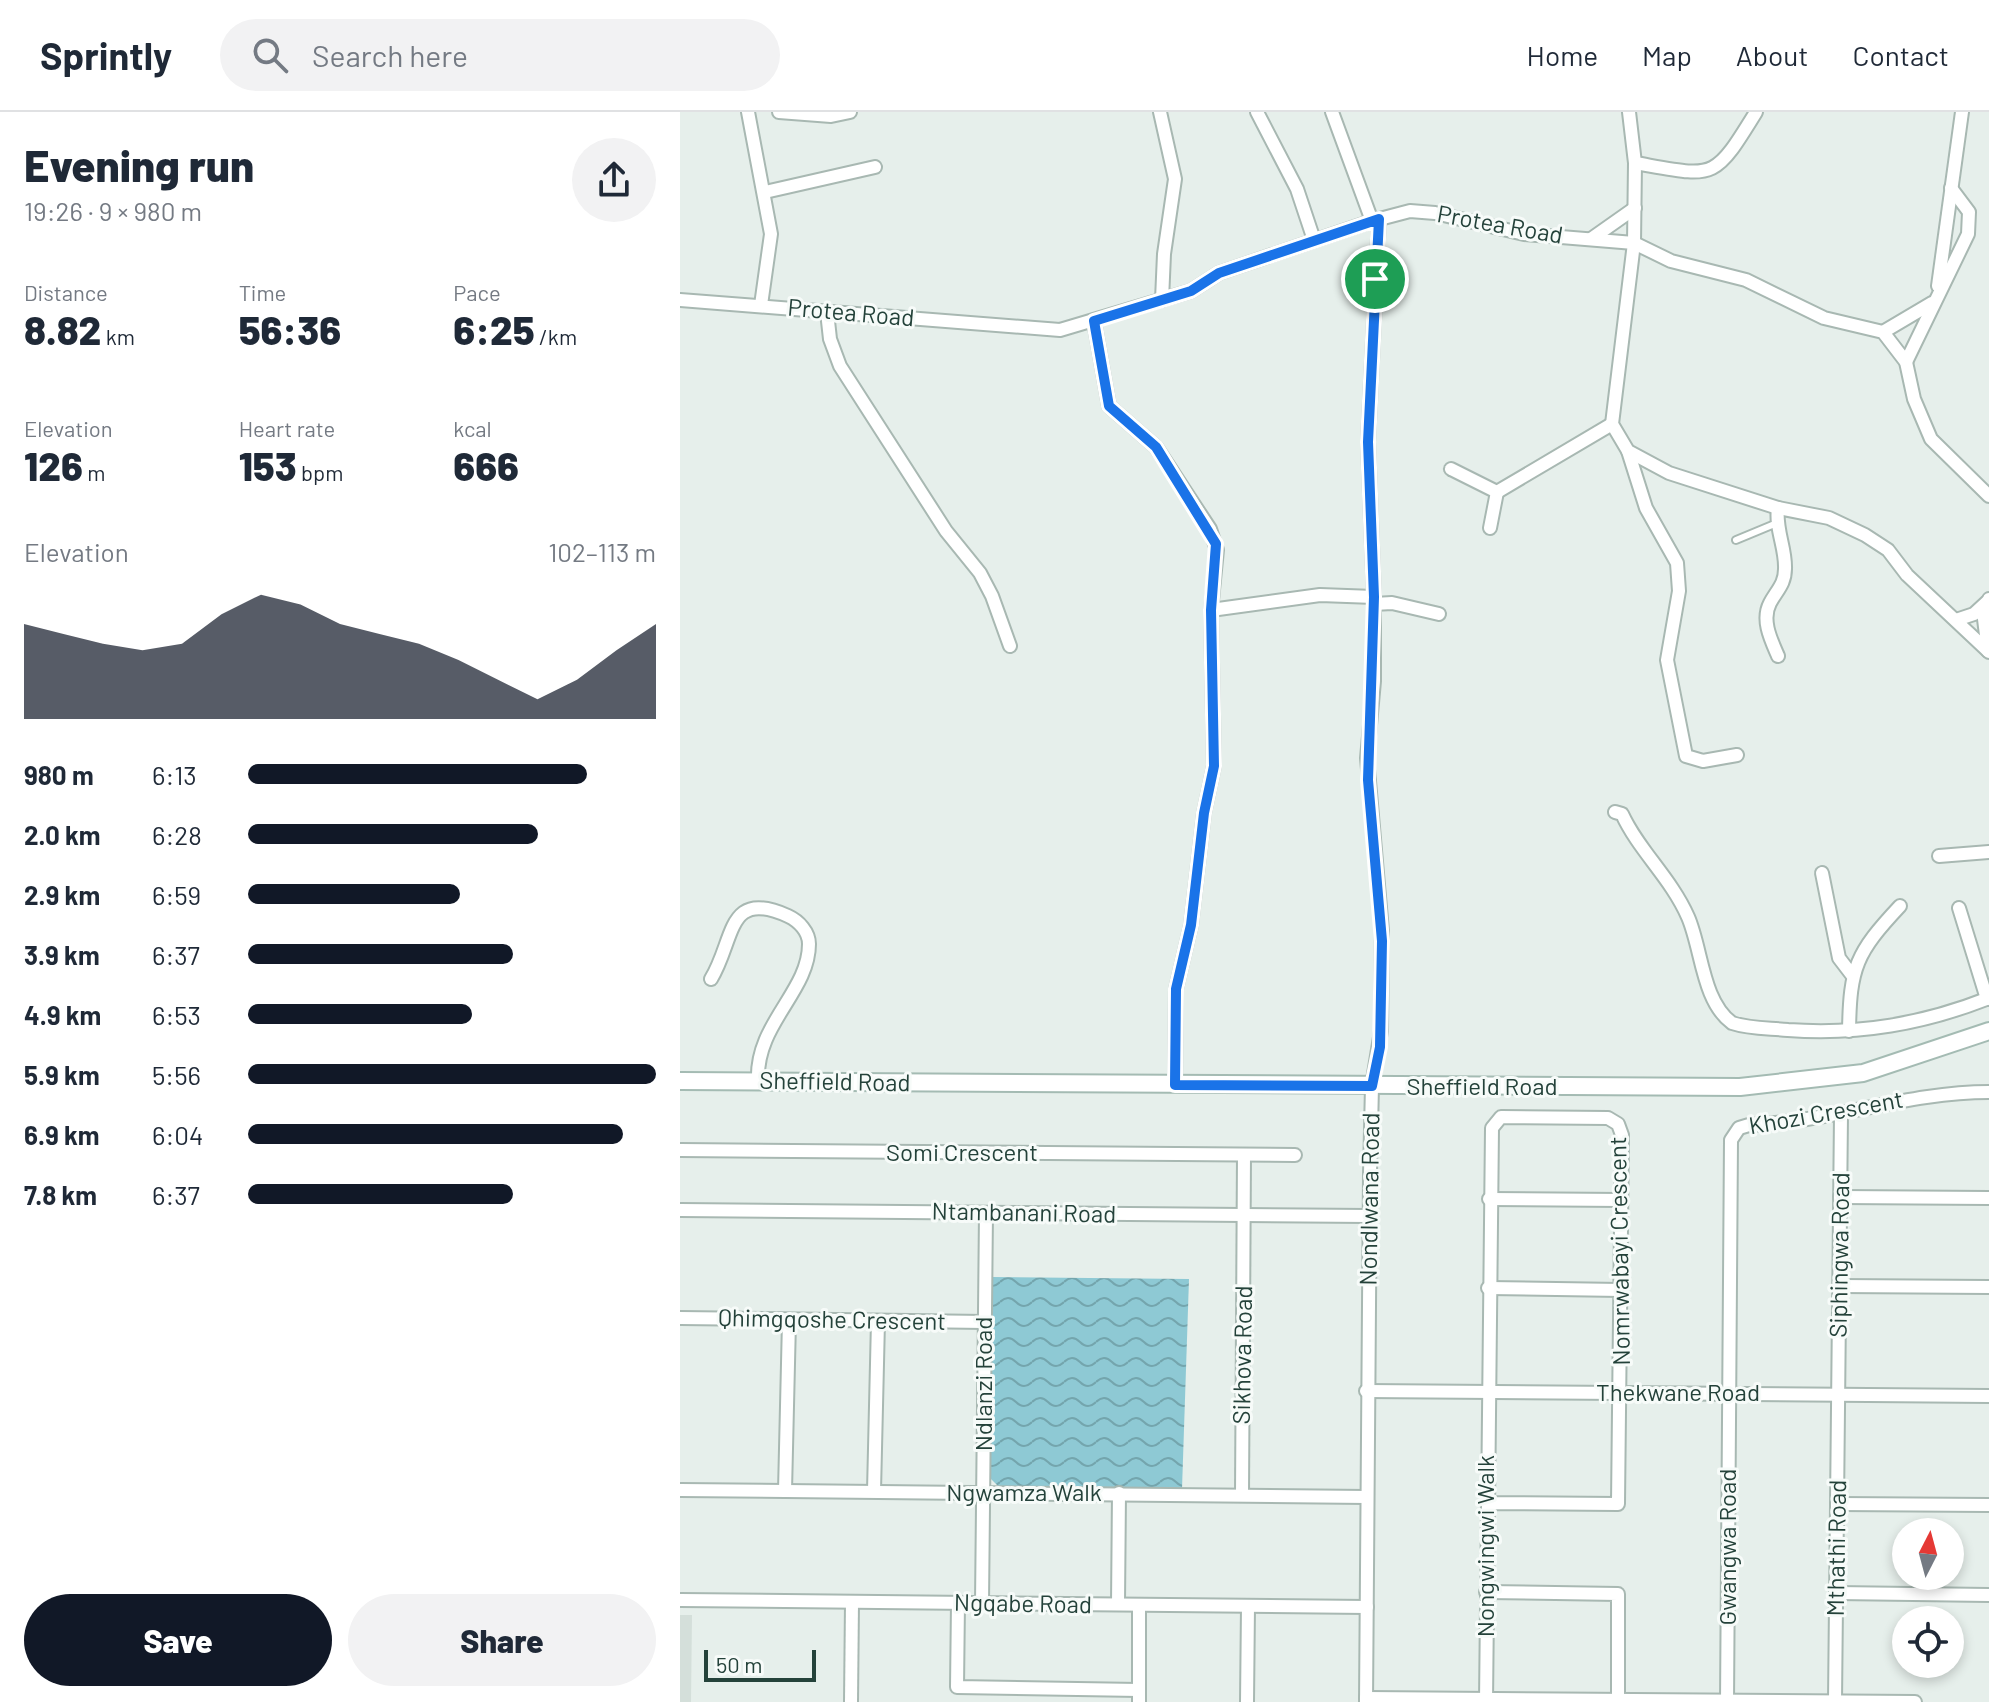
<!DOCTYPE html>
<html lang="en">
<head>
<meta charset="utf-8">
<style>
  body { margin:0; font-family:Barlow,sans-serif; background:#f2f2f3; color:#1f2937; height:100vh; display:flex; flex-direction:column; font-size:30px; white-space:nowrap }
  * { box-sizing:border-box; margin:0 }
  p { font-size:26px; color:#747a83 }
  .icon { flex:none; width:44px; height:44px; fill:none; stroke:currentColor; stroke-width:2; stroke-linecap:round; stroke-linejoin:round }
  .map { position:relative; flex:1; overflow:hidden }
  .sheet { display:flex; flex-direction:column; background:#fff; width:680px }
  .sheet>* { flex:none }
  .needle { width:52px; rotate:6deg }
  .controls { position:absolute; left:1212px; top:1406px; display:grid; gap:16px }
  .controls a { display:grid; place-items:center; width:72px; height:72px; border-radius:50%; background:#fff; box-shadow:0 4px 12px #0003; font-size:40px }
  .scale { position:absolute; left:24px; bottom:20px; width:112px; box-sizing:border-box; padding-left:8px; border:4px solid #24423a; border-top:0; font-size:22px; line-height:28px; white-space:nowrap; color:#24423a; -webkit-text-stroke:6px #f7fbf9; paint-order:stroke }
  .pin { position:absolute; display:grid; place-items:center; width:68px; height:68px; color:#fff; margin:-34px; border:4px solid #fff; border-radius:50%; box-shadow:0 2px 8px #0007 }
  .round { display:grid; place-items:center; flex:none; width:84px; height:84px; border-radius:42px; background:#f2f2f3 }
  .head { display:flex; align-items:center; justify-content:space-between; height:136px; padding:0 24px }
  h1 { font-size:44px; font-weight:800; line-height:60px }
  .stats { display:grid; grid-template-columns:repeat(3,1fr); gap:12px; height:136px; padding:8px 24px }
  .stats div { display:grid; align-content:center }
  .stats b { font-size:40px; font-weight:800 }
  .stats small { font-size:22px; font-weight:400 }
  .stats p { font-size:22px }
  .chart { height:224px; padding:16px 24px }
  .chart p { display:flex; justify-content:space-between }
  .chart svg { width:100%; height:144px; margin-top:8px; fill:#111827; opacity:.7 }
  .primary-button { display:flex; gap:16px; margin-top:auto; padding:16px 24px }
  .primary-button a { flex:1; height:92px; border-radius:48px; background:#111827; color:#fff; font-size:32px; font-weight:800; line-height:92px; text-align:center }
  .primary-button a+a { background:#f2f2f3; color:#1f2937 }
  ul { padding:0 24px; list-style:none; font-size:26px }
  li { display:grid; grid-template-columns:128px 96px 1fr; align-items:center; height:60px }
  li i { height:20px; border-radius:10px; background:#111827 }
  header { display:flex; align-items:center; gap:48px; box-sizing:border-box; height:112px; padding:0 40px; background:#fff; border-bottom:2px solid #e0e1e3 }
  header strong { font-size:38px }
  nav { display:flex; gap:44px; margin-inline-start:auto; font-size:28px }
  .search { width:560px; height:72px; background:#f2f2f3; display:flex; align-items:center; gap:20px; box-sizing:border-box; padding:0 28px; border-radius:44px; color:#747a83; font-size:30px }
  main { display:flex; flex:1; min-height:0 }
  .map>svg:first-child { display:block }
</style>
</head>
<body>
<header>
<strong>Sprintly</strong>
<div class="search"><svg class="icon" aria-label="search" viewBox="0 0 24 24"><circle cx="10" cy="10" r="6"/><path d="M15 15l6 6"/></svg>Search here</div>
<nav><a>Home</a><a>Map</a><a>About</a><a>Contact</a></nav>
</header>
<main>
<section class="sheet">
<div class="head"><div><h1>Evening run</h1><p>19:26 · 9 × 980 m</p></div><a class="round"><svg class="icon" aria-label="share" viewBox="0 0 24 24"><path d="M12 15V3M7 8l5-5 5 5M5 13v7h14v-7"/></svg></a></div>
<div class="stats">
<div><p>Distance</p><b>8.82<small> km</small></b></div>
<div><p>Time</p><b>56:36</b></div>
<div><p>Pace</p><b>6:25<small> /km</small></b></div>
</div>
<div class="stats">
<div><p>Elevation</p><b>126<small> m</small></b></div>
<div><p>Heart rate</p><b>153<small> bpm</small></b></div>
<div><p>kcal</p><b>666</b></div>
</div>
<div class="chart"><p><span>Elevation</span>102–113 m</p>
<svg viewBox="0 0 160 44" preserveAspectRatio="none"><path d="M0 44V15L10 18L20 21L30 23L40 21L50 12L60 6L70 9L80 15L90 18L100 21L110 26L120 32L130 38L140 32L150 23L160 15V44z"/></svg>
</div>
<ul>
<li><b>980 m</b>6:13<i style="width:83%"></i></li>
<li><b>2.0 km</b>6:28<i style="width:71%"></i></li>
<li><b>2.9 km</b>6:59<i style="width:52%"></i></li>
<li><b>3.9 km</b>6:37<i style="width:65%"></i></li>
<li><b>4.9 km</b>6:53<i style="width:55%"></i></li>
<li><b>5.9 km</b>5:56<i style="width:100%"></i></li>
<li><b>6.9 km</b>6:04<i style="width:92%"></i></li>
<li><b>7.8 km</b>6:37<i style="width:65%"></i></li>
</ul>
<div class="primary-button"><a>Save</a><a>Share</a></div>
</section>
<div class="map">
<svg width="1309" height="1590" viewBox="0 0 1309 1590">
  <defs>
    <pattern id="water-waves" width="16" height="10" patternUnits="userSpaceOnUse" patternTransform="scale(2)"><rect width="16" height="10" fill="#8ec9d4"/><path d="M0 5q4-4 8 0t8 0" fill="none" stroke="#74a5ad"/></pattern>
  </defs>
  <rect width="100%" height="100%" fill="#e6efeb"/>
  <!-- built -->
  <polygon fill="#d4dfda" points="0,1503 12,1503 11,1590 0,1590"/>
  <!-- water -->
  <polygon fill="url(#water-waves)" points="312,1165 509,1167 502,1377 320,1376 310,1366"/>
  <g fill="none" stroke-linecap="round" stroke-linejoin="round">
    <defs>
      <polyline id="lane" points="1056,428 1097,411"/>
      <g id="street">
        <polyline points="68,0 91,122 81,193"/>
        <polyline points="99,0 151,4 170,0"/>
        <polyline points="480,0 495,67 484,142 482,188"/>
        <polyline points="577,0 617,77 634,128"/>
        <polyline points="652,0 692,109"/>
        <polyline points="949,0 955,51 954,131 932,312 948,339 989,361 1098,396 1149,406 1185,423 1208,438 1227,463 1309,540"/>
        <path d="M955 51C1035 65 1033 70 1076 0"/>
        <polyline points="85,80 195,55"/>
        <polyline points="911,127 955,96"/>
        <polyline points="1258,174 1282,0"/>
        <polyline points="0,188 380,218 511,179 539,161 692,109 730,99 755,101 844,122 954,131 991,149 1066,168 1144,206 1203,220 1226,250 1234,287 1251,327 1309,384"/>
        <polyline points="147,200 150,227 160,254 266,419 300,461 312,484 330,534"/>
        <polyline points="414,209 429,294 476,335 530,417 537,438 531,498 534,654 524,701 511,813 496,877 495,973"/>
        <polyline points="1203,220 1252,191"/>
        <polyline points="1226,250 1288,122 1289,100 1271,76"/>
        <polyline points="948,339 966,396 997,451 999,479 987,548 1006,644 1023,649 1057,643"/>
        <polyline points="771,357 817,380"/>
        <polyline points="817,380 932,312"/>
        <path d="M1098 396C1095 417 1106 436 1105 457 1105 472 1097 478 1090 491 1081 508 1091 528 1098 544"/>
        <polyline points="810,416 817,380"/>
        <polyline points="694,492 712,491 759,502"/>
        <polyline points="531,498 640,483 694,485"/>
        <polyline points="1276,508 1294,502 1307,490"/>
        <polyline points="1308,539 1304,507 1309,487"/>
        <path d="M935 700 942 702C959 739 991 766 1008 805 1022 837 1022 889 1052 911 1070 917 1089 916 1108 918 1179 923 1243 912 1309 886"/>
        <polyline points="1259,744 1309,740"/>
        <polyline points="1142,761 1159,846 1172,863"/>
        <polyline points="1279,796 1307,887"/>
        <path d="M31 867C55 828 46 776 108 804 119 809 129 820 129 832 129 880 75 912 78 969"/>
        <path d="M1169 919C1170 855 1176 841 1220 794"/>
        <polyline points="0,1038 615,1043"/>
        <polyline points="1160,1085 1309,1086"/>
        <polyline points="809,1087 942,1088"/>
        <polyline points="0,1098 689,1104"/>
        <polyline points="1159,1174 1309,1175"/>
        <polyline points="808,1176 941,1178"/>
        <polyline points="0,1206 305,1210"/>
        <polyline points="686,1279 1309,1284"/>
        <polyline points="0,1378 687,1385"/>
        <polyline points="105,1379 109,1209"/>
        <polyline points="194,1379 198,1209"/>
        <polyline points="562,1383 564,1043"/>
        <polyline points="1157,1392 1309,1393"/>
        <polyline points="806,1480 938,1482 938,1590"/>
        <polyline points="1156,1481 1309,1483"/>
        <polyline points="0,1488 687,1495"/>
        <polyline points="278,1491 277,1575 459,1578"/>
        <polyline points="302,1491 306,1101"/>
        <polyline points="438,1492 439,1381"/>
        <polyline points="686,1586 1235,1590"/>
        <polyline points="171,1590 172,1490"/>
        <polyline points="459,1590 459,1493"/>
        <polyline points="567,1590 568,1494"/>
        <polyline points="686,1590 690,1061 692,974 701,919 702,819 687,646 694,569 694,485 688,330 699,107"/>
        <polyline points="806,1590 812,1016 821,1005 928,1006 938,1012 942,1023 938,1392 807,1391"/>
        <path d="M1047 1590 1051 1028 1059 1016 1069 1013C1151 1010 1228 980 1309 980"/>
        <polyline points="1155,1590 1161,1003"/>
      </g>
      <polyline id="secondary" points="0,969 1060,975 1183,961 1309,919"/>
    </defs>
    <!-- lane casing -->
    <use href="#lane" stroke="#a8b8b2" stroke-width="10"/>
    <!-- street casing -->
    <use href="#street" stroke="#a8b8b2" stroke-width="16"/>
    <!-- secondary casing -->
    <use href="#secondary" stroke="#a4bbb3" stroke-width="20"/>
    <!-- lane -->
    <use href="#lane" stroke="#fff" stroke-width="6"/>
    <!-- street -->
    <use href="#street" stroke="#fff" stroke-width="12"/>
    <!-- secondary -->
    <use href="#secondary" stroke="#fff" stroke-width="16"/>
  </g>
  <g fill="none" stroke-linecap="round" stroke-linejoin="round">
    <defs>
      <polygon id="route" points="699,107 688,330 694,485 688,668 702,829 700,935 692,974 495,973 496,877 511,813 524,701 534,654 531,498 536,432 476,335 429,294 414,209 511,179 539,161"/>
    </defs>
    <!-- route casing -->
    <use href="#route" stroke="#fff" stroke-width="16"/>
    <!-- route -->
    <use href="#route" stroke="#1a73e8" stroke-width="10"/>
  </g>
  <g text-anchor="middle" stroke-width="6" stroke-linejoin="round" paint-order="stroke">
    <!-- street labels -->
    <g font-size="24" fill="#24423a" stroke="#f7fbf9">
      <text transform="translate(820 113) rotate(10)" y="8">Protea Road</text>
      <text transform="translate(171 201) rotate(5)" y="8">Protea Road</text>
      <text transform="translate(155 970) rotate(1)" y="8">Sheffield Road</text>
      <text x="802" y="983">Sheffield Road</text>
      <text transform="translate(1146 1001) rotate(-10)" y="8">Khozi Crescent</text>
      <text x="282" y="1049">Somi Crescent</text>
      <text transform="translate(690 1087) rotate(-89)" y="8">Nondlwana Road</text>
      <text transform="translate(344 1101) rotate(1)" y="8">Ntambanani Road</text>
      <text transform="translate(940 1139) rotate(-91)" y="8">Nomrwabayi Crescent</text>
      <text transform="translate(1160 1143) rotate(-89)" y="8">Siphingwa Road</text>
      <text transform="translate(152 1208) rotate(1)" y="8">Qhimgqoshe Crescent</text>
      <text transform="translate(563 1243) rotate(-89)" y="8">Sikhova Road</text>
      <text transform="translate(304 1272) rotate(-90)" y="8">Ndlanzi Road</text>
      <text x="998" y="1289">Thekwane Road</text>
      <text x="344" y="1389">Ngwamza Walk</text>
      <text transform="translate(806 1434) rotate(-90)" y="8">Nongwingwi Walk</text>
      <text transform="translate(1048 1435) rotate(-90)" y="8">Gwangwa Road</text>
      <text transform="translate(1157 1436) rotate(-89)" y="8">Mthathi Road</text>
      <text transform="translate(343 1492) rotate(1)" y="8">Ngqabe Road</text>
    </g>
  </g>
</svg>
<div class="controls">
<a><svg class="needle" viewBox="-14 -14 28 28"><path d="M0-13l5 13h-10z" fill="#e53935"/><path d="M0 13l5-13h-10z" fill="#747a83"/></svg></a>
<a><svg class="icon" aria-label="locate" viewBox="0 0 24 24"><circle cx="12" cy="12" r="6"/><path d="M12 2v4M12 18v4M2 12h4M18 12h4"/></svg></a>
</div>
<div class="scale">50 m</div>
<div class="pin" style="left:695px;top:167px;background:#1e9e55"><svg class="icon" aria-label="arrive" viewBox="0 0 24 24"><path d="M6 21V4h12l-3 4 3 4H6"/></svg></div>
</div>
</main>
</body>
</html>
